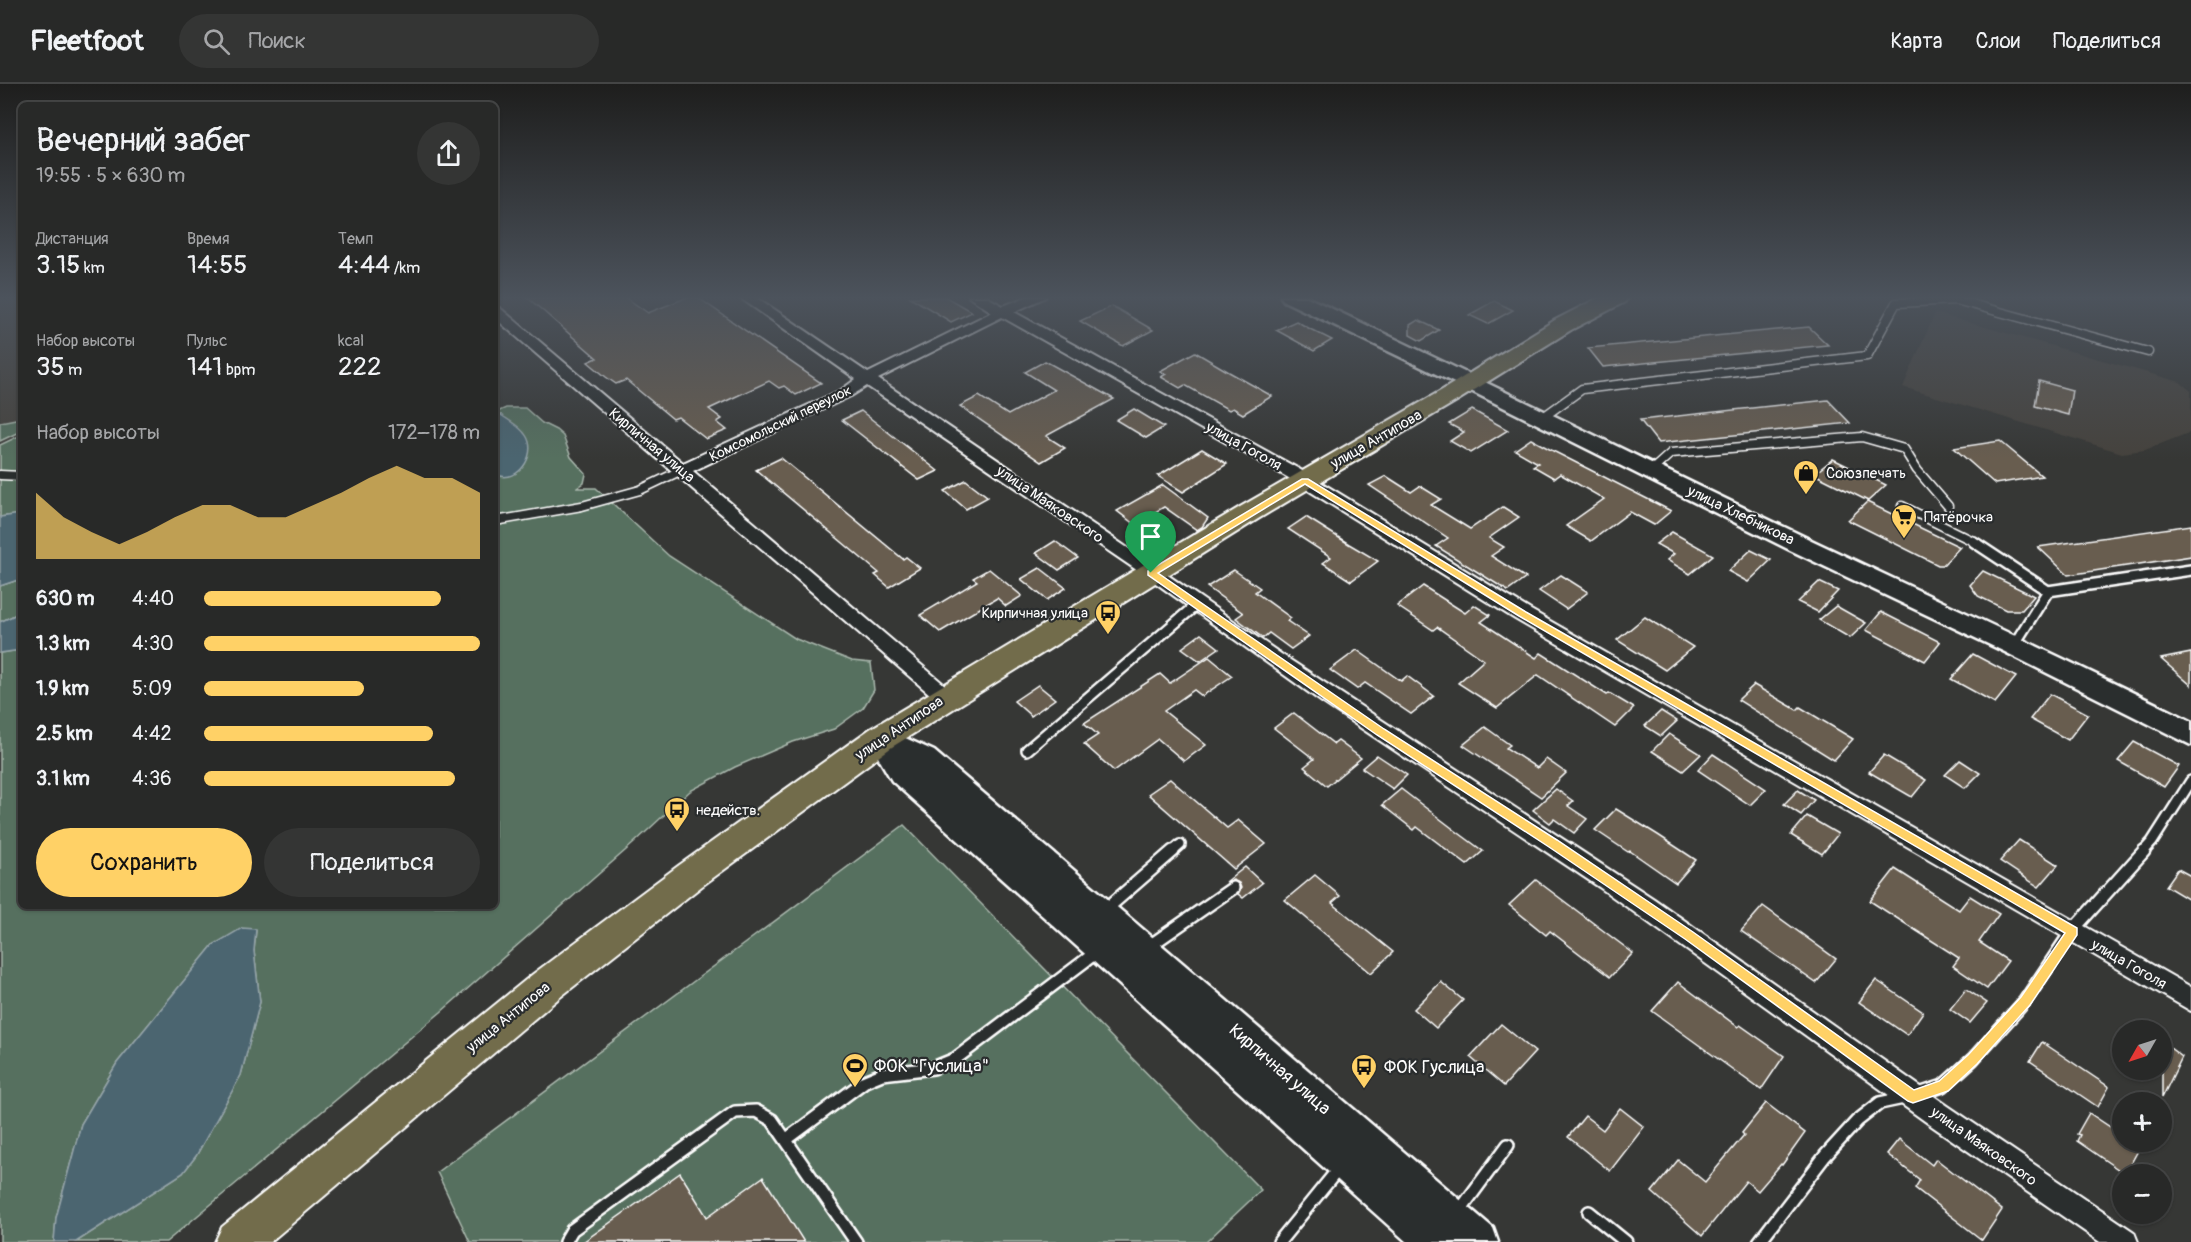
<!DOCTYPE html>
<html lang="ru">
<head>
<meta charset="utf-8">
<style>
  body { margin:0; font-family:Pangolin,sans-serif; background:#343534; color:#f1f3f6; height:100vh; display:flex; flex-direction:column; font-size:22px; white-space:nowrap }
  * { box-sizing:border-box; margin:0 }
  p { font-size:20px; color:#a5a6a8 }
  .icon { flex:none; width:33px; height:33px; fill:none; stroke:currentColor; stroke-width:2; stroke-linecap:round; stroke-linejoin:round }
  .map { position:relative; flex:1; overflow:hidden }
  .details { position:absolute; left:18px; top:18px; width:480px; height:807px; display:flex; flex-direction:column; background:#282928; border-radius:9px; box-shadow:0 2px 4px #0004,0 0 0 2px #444545 }
  .details>* { flex:none }
  .needle { width:39px; rotate:231deg }
  .fabs { position:absolute; left:2112px; top:936px; display:grid; gap:12px }
  .fabs a { display:grid; place-items:center; width:60px; height:60px; border-radius:50%; background:#282928; box-shadow:0 2px 4px #0004,0 0 0 2px #444545; font-size:30px }
  .pin { position:absolute; display:grid; place-items:center; width:51px; height:51px; color:#fff; margin:-62px -26px; border-radius:50% 50% 50% 0; rotate:-45deg; box-shadow:0 0 6px #0007 }
  .pin .icon { rotate:45deg }
  .round { display:grid; place-items:center; flex:none; width:63px; height:63px; border-radius:32px; background:#343534 }
  .headline { display:flex; align-items:center; justify-content:space-between; height:102px; padding:0 18px }
  h1 { font-size:33px; font-weight:600; line-height:45px }
  .stats { display:grid; grid-template-columns:repeat(3,1fr); gap:9px; height:102px; padding:6px 18px }
  .stats div { display:grid; align-content:center }
  .stats b { font-size:26px; font-weight:600 }
  .stats small { font-size:16px; font-weight:400 }
  .stats p { font-size:16px }
  .chart { height:168px; padding:12px 18px }
  .chart p { display:flex; justify-content:space-between }
  .chart svg { width:100%; height:108px; margin-top:6px; fill:#ffd166; opacity:.7 }
  .button { display:flex; gap:12px; margin-top:auto; padding:12px 18px }
  .button a { flex:1; height:69px; border-radius:36px; background:#ffd166; color:#111; font-size:24px; font-weight:600; line-height:69px; text-align:center }
  .button a+a { background:#343534; color:#f1f3f6 }
  ul { padding:0 18px; list-style:none; font-size:20px }
  li { display:grid; grid-template-columns:96px 72px 1fr; align-items:center; height:45px }
  li i { height:15px; border-radius:8px; background:#ffd166 }
  header { display:flex; align-items:center; gap:36px; box-sizing:border-box; height:84px; padding:0 30px; background:#282928; border-bottom:2px solid #444545 }
  header strong { font-size:28px }
  nav { display:flex; gap:33px; margin-inline-start:auto; font-size:21px }
  .search { width:420px; height:54px; background:#343534; display:flex; align-items:center; gap:15px; box-sizing:border-box; padding:0 21px; border-radius:33px; color:#a5a6a8; font-size:22px }
  .map>svg:first-child { display:block }
</style>
</head>
<body>
<header>
<strong>Fleetfoot</strong>
<div class="search"><svg class="icon" aria-label="search" viewBox="0 0 24 24"><circle cx="10" cy="10" r="6"/><path d="M15 15l6 6"/></svg>Поиск</div>
<nav><a>Карта</a><a>Слои</a><a>Поделиться</a></nav>
</header>
<div class="map">
<svg width="2191" height="1158" viewBox="0 0 2191 1158">
  <rect width="100%" height="100%" fill="#363735"/>
  <filter id="ink" filterUnits="userSpaceOnUse"><feTurbulence type="fractalNoise" baseFrequency=".0167" numOctaves="2"/><feDisplacementMap in="SourceGraphic" scale="12" xChannelSelector="R" yChannelSelector="G"/><feConvolveMatrix kernelMatrix="1 2 1 2 8 2 1 2 1" color-interpolation-filters="sRGB"/></filter>
  <g filter="url(#ink)">
    <!-- built -->
    <g fill="#45423d">
      <polygon points="0,213 21,213 21,349 0,359"/>
      <polygon points="1935,229 2180,298 2191,307 2191,348 2145,366 2122,369 1903,303"/>
    </g>
    <!-- green -->
    <g fill="#56705e" stroke="#aab8ae" stroke-width="1.5">
      <polygon points="506,324 525,324 542,339 556,346 563,352 571,373 586,390 584,399 577,404 596,404 669,472 796,555 852,577 871,579 874,606 863,624 834,645 793,658 735,683 690,707 634,759 441,928 166,1158 76,1158 183,1089 196,1072 241,991 260,918 254,867 256,846 213,861 117,979 81,1040 56,1134 54,1158 0,1158 0,569 21,566 21,822 495,822 495,390 500,392 501,331 495,332 495,329"/>
      <polygon points="21,334 21,347 0,357 0,338"/>
      <polygon points="21,351 21,430 0,433 0,361"/>
      <polygon points="21,495 21,528 0,538 0,502"/>
      <polygon points="904,741 1261,1106 1206,1158 470,1158 437,1088"/>
    </g>
    <!-- water -->
    <g fill="#4c6570" stroke="#94a3a9" stroke-width="1.5">
      <path d="M501 331C511 338 526 346 529 358 534 377 514 401 495 390V332Z"/>
      <polygon points="21,430 21,495 0,502 0,433"/>
      <polygon points="21,528 21,566 0,569 0,538"/>
      <polygon points="242,844 256,845 254,867 260,918 241,991 196,1072 183,1089 76,1158 54,1158 56,1134 81,1040 117,979 213,861"/>
    </g>
    <!-- building -->
    <g fill="#675d4f" stroke="#fff" stroke-width="1.5">
      <polygon points="527,213 625,213 648,229 688,213 697,213 821,299 796,311 784,302 779,304 769,297 709,325 722,335 717,338 727,346 706,355 678,333 673,335 626,296 616,300 606,293 588,278 597,274"/>
      <polygon points="910,213 946,213 972,228 951,238"/>
      <polygon points="1494,217 1513,226 1488,240 1469,231"/>
      <polygon points="1112,222 1153,246 1123,262 1080,237"/>
      <polygon points="1418,236 1439,246 1421,257 1410,251 1410,241"/>
      <polygon points="1296,237 1312,246 1332,256 1314,267 1276,246"/>
      <polygon points="1809,243 1828,261 1603,283 1588,264"/>
      <polygon points="1195,268 1229,288 1272,312 1243,330 1233,324 1229,326 1185,301 1180,304 1161,293 1166,290 1160,287"/>
      <polygon points="1045,277 1114,315 1046,352 1065,364 1041,378 960,322 979,312 1008,331 1054,306 1025,288"/>
      <polygon points="2039,297 2072,306 2068,331 2035,322"/>
      <polygon points="1828,316 1850,339 1658,359 1640,336"/>
      <polygon points="1134,325 1164,343 1146,354 1116,336"/>
      <polygon points="1472,326 1508,346 1471,369 1450,357 1464,348 1449,340"/>
      <polygon points="861,327 938,387 919,396 842,336"/>
      <polygon points="1531,355 1555,368 1671,427 1654,441 1630,428 1591,457 1566,442 1604,415 1560,390 1554,394 1533,382 1538,379 1515,366"/>
      <polygon points="2000,357 2042,392 1995,400 1954,364"/>
      <polygon points="1202,365 1227,380 1183,408 1158,392"/>
      <polygon points="781,374 903,475 906,473 920,484 889,503 875,491 879,489 756,386"/>
      <polygon points="1833,375 1886,401 1868,417 1814,390"/>
      <polygon points="1386,392 1411,408 1420,402 1441,415 1431,421 1470,445 1503,423 1519,433 1489,454 1504,463 1491,472 1526,494 1508,507 1436,462 1448,454 1369,401"/>
      <polygon points="966,396 988,413 966,425 945,407"/>
      <polygon points="1163,401 1208,434 1202,443 1197,446 1164,423 1134,440 1117,427"/>
      <polygon points="1867,418 1960,463 1943,481 1938,481 1848,436"/>
      <polygon points="1306,433 1349,460 1378,477 1351,497 1323,479 1331,473 1288,445"/>
      <polygon points="2191,441 2191,472 2068,491 2038,463"/>
      <polygon points="1672,448 1713,471 1690,490 1667,476 1674,470 1656,460"/>
      <polygon points="1055,457 1078,474 1059,486 1036,469"/>
      <polygon points="1751,466 1771,476 1748,498 1728,487"/>
      <polygon points="1040,484 1066,504 1047,516 1021,495"/>
      <polygon points="989,485 1022,512 1006,522 997,514 940,548 920,531 977,497 973,494"/>
      <polygon points="1234,486 1260,504 1255,508 1291,534 1287,537 1309,552 1291,565 1269,549 1263,554 1236,534 1243,529 1207,503"/>
      <polygon points="1983,487 2034,512 2022,526 2006,526 1978,512 1970,501"/>
      <polygon points="1561,491 1588,508 1566,525 1539,507"/>
      <polygon points="1819,498 1838,507 1818,528 1798,518"/>
      <polygon points="1423,502 1465,529 1474,521 1490,531 1481,538 1501,551 1536,574 1541,569 1607,611 1609,609 1634,624 1615,643 1538,591 1497,624 1458,599 1484,576 1437,543 1433,546 1397,522"/>
      <polygon points="1836,522 1866,539 1850,554 1819,536"/>
      <polygon points="1881,528 1940,558 1925,577 1866,546"/>
      <polygon points="1645,533 1693,563 1665,586 1617,556"/>
      <polygon points="1201,550 1219,564 1200,577 1182,564"/>
      <polygon points="1357,566 1401,597 1407,592 1434,612 1411,630 1365,599 1357,605 1330,586"/>
      <polygon points="2191,569 2191,601 2161,575"/>
      <polygon points="1973,570 2016,593 1995,619 1951,595"/>
      <polygon points="1209,573 1232,592 1202,612 1194,606 1164,627 1206,661 1184,677 1158,655 1114,687 1084,660 1098,651 1084,639 1160,590 1170,599"/>
      <polygon points="1038,601 1055,615 1031,632 1014,617"/>
      <polygon points="1754,601 1797,626 1800,623 1853,655 1834,676 1738,616"/>
      <polygon points="2050,610 2088,630 2068,656 2030,635"/>
      <polygon points="1661,627 1677,637 1661,652 1645,642"/>
      <polygon points="1294,629 1334,660 1338,657 1361,674 1327,702 1304,683 1314,675 1274,644"/>
      <polygon points="1485,643 1510,661 1506,664 1537,684 1546,675 1566,689 1541,713 1463,661"/>
      <polygon points="1669,650 1701,670 1683,687 1652,667"/>
      <polygon points="2134,658 2179,682 2164,703 2118,677"/>
      <polygon points="1713,670 1766,705 1750,721 1698,686"/>
      <polygon points="1377,671 1407,691 1393,705 1362,684"/>
      <polygon points="1884,671 1926,696 1912,713 1869,688"/>
      <polygon points="1960,676 1980,689 1965,704 1945,691"/>
      <polygon points="1170,695 1227,744 1238,736 1266,760 1234,785 1148,710"/>
      <polygon points="1401,705 1456,747 1483,767 1467,781 1417,743 1414,746 1382,721"/>
      <polygon points="1556,705 1573,717 1568,722 1587,735 1574,749 1554,735 1550,739 1533,726"/>
      <polygon points="1798,706 1814,716 1801,731 1784,720"/>
      <polygon points="1616,725 1658,751 1696,776 1676,799 1630,767 1628,768 1595,746"/>
      <polygon points="1807,732 1838,750 1822,770 1791,751"/>
      <polygon points="2019,756 2058,781 2039,803 2000,777"/>
      <polygon points="1245,783 1262,799 1243,814 1238,810 1241,804 1239,799 1233,796 1226,798"/>
      <polygon points="1895,785 1959,826 1970,812 1999,830 1979,858 2008,877 1987,905 1953,882 1959,874 1870,817"/>
      <polygon points="2178,785 2191,792 2191,817 2166,802"/>
      <polygon points="1315,791 1340,812 1332,819 1393,868 1371,889 1285,816"/>
      <polygon points="1536,796 1633,869 1610,893 1550,847 1546,851 1509,821"/>
      <polygon points="1763,822 1836,875 1816,899 1741,847"/>
      <polygon points="1876,896 1923,928 1907,951 1859,918"/>
      <polygon points="1441,898 1463,916 1436,944 1414,925"/>
      <polygon points="1678,898 1738,943 1740,941 1784,972 1761,1006 1652,927"/>
      <polygon points="1966,905 1987,919 1970,939 1950,925"/>
      <polygon points="1501,940 1535,968 1504,1002 1470,973"/>
      <polygon points="2042,958 2109,1003 2098,1023 2030,977"/>
      <polygon points="2162,958 2182,973 2162,1014"/>
      <polygon points="1766,1019 1805,1049 1782,1081 1781,1080 1758,1107 1746,1097 1702,1152 1652,1108 1678,1076 1705,1098 1744,1051 1742,1049"/>
      <polygon points="1620,1024 1644,1043 1610,1087 1568,1053 1585,1032 1603,1046"/>
      <polygon points="2089,1029 2122,1051 2122,1058 2132,1058 2140,1063 2125,1090 2077,1057 2080,1051 2077,1050"/>
      <polygon points="1899,1055 1932,1081 1936,1075 2002,1126 1982,1156 1915,1104 1920,1096 1887,1070"/>
      <polygon points="680,1089 707,1133 763,1093 804,1158 583,1158"/>
    </g>
    <g fill="none" stroke-linecap="round" stroke-linejoin="round">
      <defs>
        <g id="lane-far2">
          <polyline points="1542,334 1582,305 1867,272 1896,219 1956,216 2148,268"/>
          <polyline points="1651,387 1671,369 1862,353 1904,365 1917,386 1948,422"/>
          <polyline points="0,391 21,392"/>
          <polyline points="1902,422 1977,459"/>
          <polyline points="495,437 582,422 640,406 682,386"/>
        </g>
        <g id="lane-far1">
          <polyline points="1974,458 2048,507"/>
          <polyline points="2014,561 2048,507 2191,486"/>
          <polyline points="1027,666 1196,521"/>
          <polyline points="1171,769 1180,761"/>
          <polyline points="2142,769 2152,758 2191,697"/>
        </g>
        <g id="lane">
          <polyline points="1105,826 1173,767"/>
          <polyline points="1148,863 1233,804"/>
          <polyline points="787,1055 865,997 882,990 933,984 955,975 1098,867"/>
          <polyline points="1589,1128 1626,1158"/>
          <polyline points="1458,1129 1508,1061"/>
          <polyline points="565,1158 572,1146 735,1028 756,1027 772,1036 856,1158"/>
          <polyline points="1279,1158 1340,1083"/>
          <polyline points="1759,1158 1825,1072 1857,1037 1880,1019 1913,1012 1943,1002 1973,975 2025,917 2072,847 2144,767"/>
        </g>
        <polygon id="street" points="739,213 756,213 868,289 992,228 969,213 987,213 1003,222 1026,213 1046,213 1014,228 1299,385 1529,525 2191,903 2191,927 1515,535 1287,393 1002,233 878,295 1172,494 1281,570 1654,815 1948,1022 2134,1148 2138,1158 2100,1158 1929,1040 1599,803 1322,618 1160,502 867,302 851,312 693,387 953,608 956,613 953,618 946,621 939,618 495,234 495,223 500,224 683,379 841,306 856,295"/>
        <g id="secondary">
          <path d="M1281 213H1307C1475 292 1641 375 1809 455 1936 515 2064 574 2191 637V661L2005 568 1790 466 1463 303 1284 217Z"/>
          <polygon points="881,643 934,667 1493,1144 1498,1158 1407,1158 892,697 867,654 871,646"/>
        </g>
        <polygon id="primary" points="1600,213 1628,213 1625,218 1571,246 1460,315 1258,435 892,663 702,802 559,914 270,1158 215,1158 222,1143 533,890 678,782 870,645 1240,423 1444,305 1555,236"/>
      </defs>
      <!-- lane-far2 casing -->
      <use href="#lane-far2" stroke="#fff" stroke-width="11"/>
      <!-- lane-far1 casing -->
      <use href="#lane-far1" stroke="#fff" stroke-width="14"/>
      <!-- lane casing -->
      <use href="#lane" stroke="#fff" stroke-width="16"/>
      <!-- street casing -->
      <use href="#street" stroke="#fff" stroke-width="4"/>
      <!-- secondary casing -->
      <use href="#secondary" stroke="#fff" stroke-width="5"/>
      <!-- primary casing -->
      <use href="#primary" stroke="#fff" stroke-width="4"/>
      <!-- lane-far2 -->
      <use href="#lane-far2" stroke="#2a2d2e" stroke-width="8"/>
      <!-- lane-far1 -->
      <use href="#lane-far1" stroke="#2a2d2e" stroke-width="9"/>
      <!-- lane -->
      <use href="#lane" stroke="#2a2d2e" stroke-width="11"/>
      <!-- street -->
      <use href="#street" fill="#2a2d2e" fill-rule="evenodd"/>
      <!-- secondary -->
      <use href="#secondary" fill="#2a2d2e" fill-rule="evenodd"/>
      <!-- primary -->
      <use href="#primary" fill="#726c4b" fill-rule="evenodd"/>
    </g>
  </g>
  <!-- sky -->
  <linearGradient id="sky" x2="0" y2="1"><stop stop-color="#1e1e1d"/><stop offset="0.57" stop-color="#4c535c"/><stop offset="1" stop-color="#4c535c" stop-opacity="0"/></linearGradient>
  <rect width="2191" height="375" fill="url(#sky)"/>
  <!-- route -->
  <path fill="#ffd166" stroke="#fff" stroke-width="1.5" fill-rule="evenodd" d="M1302 395H1308L1526 528 2077 844V851L2030 921 1977 980 1948 1007 1913 1019 1908 1017 1685 855 1549 763 1377 651 1148 491V487ZM1305 400 1519 532 2065 849 2021 913 1968 971 1939 997 1914 1006 1693 848 1557 756 1384 645 1158 489Z"/>
  <!-- icons -->
  <defs>
    <symbol id="shop-pin" viewBox="-11 -11 22 30"><path d="M0 17L-7.5 6A9.5 9.5 0 1 1 7.5 6Z" fill="#ffd166" stroke="#2a2d2e"/><path d="M-5-2.5h2.3a2.7 3.5 0 0 1 5.4 0H5L5.5 6h-11ZM-1.5-2.5h3a1.5 2.3 0 0 0-3 0Z" fill="#111"/></symbol>
    <symbol id="supermarket-pin" viewBox="-11 -11 22 30"><path d="M0 17L-7.5 6A9.5 9.5 0 1 1 7.5 6Z" fill="#ffd166" stroke="#2a2d2e"/><path d="M-6-5.5h2.5l.6 2H6L4.5 2H-2.5L-4.4-4H-6ZM-1.5 3.2a1.3 1.3 0 1 0 .1 0ZM3 3.2a1.3 1.3 0 1 0 .1 0Z" fill="#111"/></symbol>
    <symbol id="bus-pin" viewBox="-11 -11 22 30"><path d="M0 17L-7.5 6A9.5 9.5 0 1 1 7.5 6Z" fill="#ffd166" stroke="#2a2d2e"/><path d="M-5-6H5V4H4V6H2V4H-2V6H-4V4H-5ZM-3.5-4V0h7V-4ZM-3.5 1.2v1.5H-2V1.2ZM2 1.2v1.5H3.5V1.2Z" fill="#111"/></symbol>
    <symbol id="stadium-pin" viewBox="-11 -11 22 30"><path d="M0 17L-7.5 6A9.5 9.5 0 1 1 7.5 6Z" fill="#ffd166" stroke="#2a2d2e"/><path d="M0-5a6.5 5 0 1 0 0 10a6.5 5 0 1 0 0-10ZM-3.5-1.8h7v3.6h-7Z" fill="#111"/></symbol>
  </defs>
  <g fill-rule="evenodd">
    <use href="#shop-pin" x="1791" y="374" width="30" height="40"/>
    <use href="#supermarket-pin" x="1889" y="418" width="30" height="40"/>
    <use href="#bus-pin" x="1093" y="514" width="30" height="40"/>
    <use href="#bus-pin" x="662" y="711" width="30" height="40"/>
    <use href="#stadium-pin" x="840" y="967" width="30" height="40"/>
    <use href="#bus-pin" x="1349" y="968" width="30" height="40"/>
  </g>
  <g text-anchor="middle" stroke-width="4.5" stroke-linejoin="round" paint-order="stroke">
    <!-- far-street labels -->
    <g font-size="14" fill="#fff" stroke="#2a2d2e">
      <text transform="translate(780 339) rotate(-26)" y="5">Комсомольский переулок</text>
    </g>
    <!-- street labels -->
    <g font-size="15" fill="#fff" stroke="#2a2d2e">
      <text transform="translate(1376 355) rotate(-30)" y="5">улица Антипова</text>
      <text transform="translate(652 361) rotate(40)" y="5">Кирпичная улица</text>
      <text transform="translate(1244 362) rotate(29)" y="5">улица Гоголя</text>
      <text transform="translate(1050 420) rotate(34)" y="5">улица Маяковского</text>
      <text transform="translate(1741 431) rotate(26)" y="5">улица Хлебникова</text>
      <text transform="translate(899 644) rotate(-34)" y="5">улица Антипова</text>
      <text transform="translate(2129 880) rotate(30)" y="5">улица Гоголя</text>
      <text transform="translate(508 933) rotate(-39)" y="5">улица Антипова</text>
      <text transform="translate(1984 1062) rotate(35)" y="5">улица Маяковского</text>
    </g>
    <!-- poi labels -->
    <g font-size="15" fill="#fff" stroke="#2a2d2e" text-anchor="start">
      <text x="1826" y="394">Союзпечать</text>
      <text x="1924" y="438">Пятёрочка</text>
      <text x="1088" y="534" text-anchor="end">Кирпичная улица</text>
      <text x="696" y="731">недейств.</text>
    </g>
    <!-- near-poi labels -->
    <g font-size="18" fill="#fff" stroke="#2a2d2e" text-anchor="start">
      <text x="874" y="988">ФОК "Гуслица"</text>
      <text x="1384" y="989">ФОК Гуслица</text>
    </g>
    <!-- near-street labels -->
    <g font-size="18" fill="#fff" stroke="#2a2d2e">
      <text transform="translate(1280 985) rotate(41)" y="6">Кирпичная улица</text>
    </g>
  </g>
</svg>
<div class="fabs">
<a><svg class="needle" viewBox="-14 -14 28 28"><path d="M0-13l5 13h-10z" fill="#e53935"/><path d="M0 13l5-13h-10z" fill="#a5a6a8"/></svg></a>
<a>+</a>
<a>−</a>
</div>
<div class="pin" style="left:1151px;top:489px;background:#1e9e55"><svg class="icon" aria-label="arrive" viewBox="0 0 24 24"><path d="M6 21V4h12l-3 4 3 4H6"/></svg></div>
<section class="details">
<div class="headline"><div><h1>Вечерний забег</h1><p>19:55 · 5 × 630 m</p></div><a class="round"><svg class="icon" aria-label="share" viewBox="0 0 24 24"><path d="M12 15V3M7 8l5-5 5 5M5 13v7h14v-7"/></svg></a></div>
<div class="stats">
<div><p>Дистанция</p><b>3.15<small> km</small></b></div>
<div><p>Время</p><b>14:55</b></div>
<div><p>Темп</p><b>4:44<small> /km</small></b></div>
</div>
<div class="stats">
<div><p>Набор высоты</p><b>35<small> m</small></b></div>
<div><p>Пульс</p><b>141<small> bpm</small></b></div>
<div><p>kcal</p><b>222</b></div>
</div>
<div class="chart"><p><span>Набор высоты</span>172–178 m</p>
<svg viewBox="0 0 160 44" preserveAspectRatio="none"><path d="M0 44V17L10 27L20 33L30 38L40 33L50 27L60 22L70 22L80 27L90 27L100 22L110 17L120 11L130 6L140 11L150 11L160 17V44z"/></svg>
</div>
<ul>
<li><b>630 m</b>4:40<i style="width:86%"></i></li>
<li><b>1.3 km</b>4:30<i style="width:100%"></i></li>
<li><b>1.9 km</b>5:09<i style="width:58%"></i></li>
<li><b>2.5 km</b>4:42<i style="width:83%"></i></li>
<li><b>3.1 km</b>4:36<i style="width:91%"></i></li>
</ul>
<div class="button"><a>Сохранить</a><a>Поделиться</a></div>
</section>
</div>
</body>
</html>
